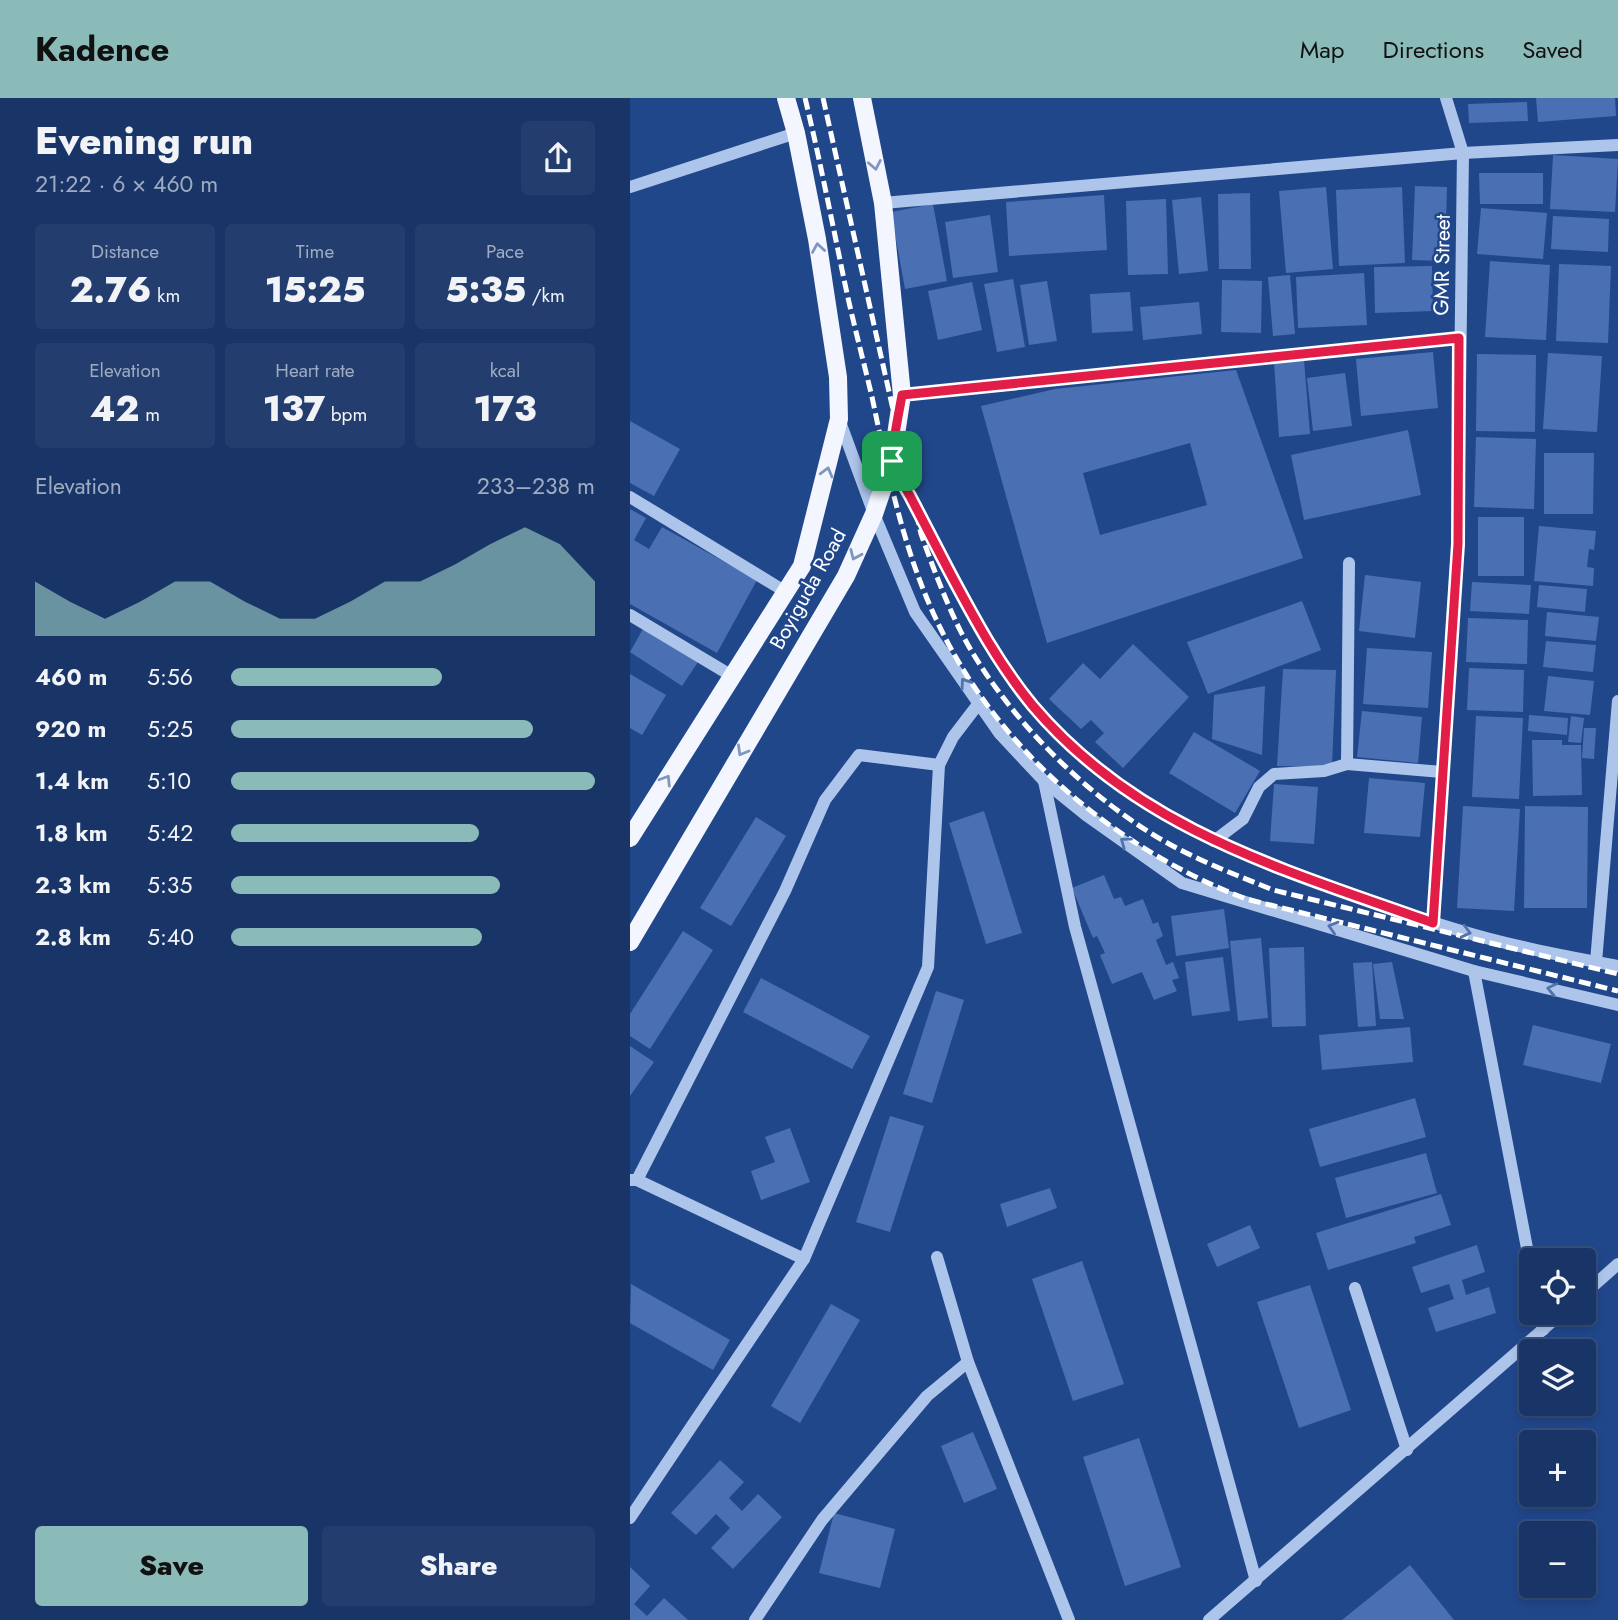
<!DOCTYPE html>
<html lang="en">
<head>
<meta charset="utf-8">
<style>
  body { margin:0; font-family:Jost,sans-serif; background:#223d6e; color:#f1f3f6; height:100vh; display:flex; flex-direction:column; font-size:26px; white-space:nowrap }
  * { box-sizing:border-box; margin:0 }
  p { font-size:23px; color:#9fabc0 }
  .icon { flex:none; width:38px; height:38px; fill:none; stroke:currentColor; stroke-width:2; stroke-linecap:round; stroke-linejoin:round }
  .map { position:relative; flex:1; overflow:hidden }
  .sheet { display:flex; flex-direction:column; background:#193568; width:630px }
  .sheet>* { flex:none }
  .buttons { position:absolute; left:889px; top:1150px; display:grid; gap:14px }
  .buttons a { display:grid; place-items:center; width:77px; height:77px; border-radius:7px; background:#193568; box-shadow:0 4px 10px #0003,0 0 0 2px #37507c; font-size:35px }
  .pin { position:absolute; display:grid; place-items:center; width:60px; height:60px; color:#fff; margin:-30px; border-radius:14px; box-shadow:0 4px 10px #0006 }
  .round { display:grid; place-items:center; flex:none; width:74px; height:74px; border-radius:7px; background:#223d6e }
  .headline { display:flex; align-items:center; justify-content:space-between; height:119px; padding:0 35px }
  h1 { font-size:38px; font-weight:800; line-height:52px }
  .figures { display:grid; grid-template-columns:repeat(3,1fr); gap:10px; height:119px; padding:7px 35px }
  .figures div { display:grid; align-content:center; border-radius:7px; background:#223d6e; text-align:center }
  .figures b { font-size:35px; font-weight:800 }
  .figures small { font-size:19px; font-weight:400 }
  .figures p { font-size:19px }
  .chart { height:196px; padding:14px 35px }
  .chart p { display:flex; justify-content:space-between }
  .chart svg { width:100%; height:126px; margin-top:7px; fill:#8bbbb9; opacity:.7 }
  .action { display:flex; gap:14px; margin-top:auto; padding:14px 35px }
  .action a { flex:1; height:80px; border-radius:7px; background:#8bbbb9; color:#111; font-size:28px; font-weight:800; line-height:80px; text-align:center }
  .action a+a { background:#223d6e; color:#f1f3f6 }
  ul { padding:0 35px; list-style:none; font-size:23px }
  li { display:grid; grid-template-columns:112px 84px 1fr; align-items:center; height:52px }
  li i { height:18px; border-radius:9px; background:#8bbbb9 }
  header { display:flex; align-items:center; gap:42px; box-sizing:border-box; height:98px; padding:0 35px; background:#8bbbb9; color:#111 }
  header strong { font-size:33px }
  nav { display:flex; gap:38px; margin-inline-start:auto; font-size:24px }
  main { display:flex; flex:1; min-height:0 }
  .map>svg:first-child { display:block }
</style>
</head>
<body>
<header>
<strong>Kadence</strong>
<nav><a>Map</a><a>Directions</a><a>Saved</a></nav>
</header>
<main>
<section class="sheet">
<div class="headline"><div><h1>Evening run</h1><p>21:22 · 6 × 460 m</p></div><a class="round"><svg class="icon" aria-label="share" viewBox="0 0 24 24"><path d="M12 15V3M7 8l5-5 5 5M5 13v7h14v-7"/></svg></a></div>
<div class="figures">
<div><p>Distance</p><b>2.76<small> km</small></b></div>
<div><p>Time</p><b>15:25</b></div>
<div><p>Pace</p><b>5:35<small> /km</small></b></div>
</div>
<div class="figures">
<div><p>Elevation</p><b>42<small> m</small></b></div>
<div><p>Heart rate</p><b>137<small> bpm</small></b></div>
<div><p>kcal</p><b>173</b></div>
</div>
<div class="chart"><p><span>Elevation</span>233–238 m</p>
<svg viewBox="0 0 160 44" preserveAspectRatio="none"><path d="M0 44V25L10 32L20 38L30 32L40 25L50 25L60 32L70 38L80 38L90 32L100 25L110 25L120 19L130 12L140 6L150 12L160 25V44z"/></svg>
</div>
<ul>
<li><b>460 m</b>5:56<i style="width:58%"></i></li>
<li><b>920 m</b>5:25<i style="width:83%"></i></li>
<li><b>1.4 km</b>5:10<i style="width:100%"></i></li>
<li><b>1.8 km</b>5:42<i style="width:68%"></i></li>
<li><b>2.3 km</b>5:35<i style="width:74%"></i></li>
<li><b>2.8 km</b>5:40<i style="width:69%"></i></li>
</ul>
<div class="action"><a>Save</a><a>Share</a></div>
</section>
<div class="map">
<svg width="988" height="1522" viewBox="0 0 988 1522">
  <rect width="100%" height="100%" fill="#21478b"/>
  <!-- building -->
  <g fill="#4a70b3" fill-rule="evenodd">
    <polygon points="906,0 985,0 986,18 908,24"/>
    <polygon points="897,4 898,23 839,25 838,6"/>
    <polygon points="923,57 988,61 985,114 920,111"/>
    <polygon points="849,75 913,75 913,106 850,106"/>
    <polygon points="785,88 817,89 815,163 782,162"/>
    <polygon points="696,89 703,171 656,175 649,93"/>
    <polygon points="772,89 775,165 709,168 706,92"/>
    <polygon points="620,95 621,171 589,171 588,96"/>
    <polygon points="474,97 477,152 379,158 376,104"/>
    <polygon points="571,99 578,173 549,176 542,102"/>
    <polygon points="536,101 538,176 498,177 496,103"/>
    <polygon points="303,106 317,183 275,191 261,114"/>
    <polygon points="851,110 917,115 913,161 847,156"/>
    <polygon points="360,117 368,174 323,180 315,124"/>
    <polygon points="923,118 979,121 978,154 921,151"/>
    <polygon points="860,163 920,167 916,242 855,239"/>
    <polygon points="929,166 981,168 978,245 926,243"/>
    <polygon points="802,168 803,213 745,215 744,169"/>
    <polygon points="734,175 737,227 668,230 666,179"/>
    <polygon points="660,177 665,236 643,238 638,179"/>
    <polygon points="383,181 395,249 367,254 354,186"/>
    <polygon points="592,182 632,183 631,235 591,234"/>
    <polygon points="417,183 427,243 399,247 390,187"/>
    <polygon points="342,184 352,232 308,242 298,193"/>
    <polygon points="500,194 503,233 462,235 460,196"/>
    <polygon points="569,204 572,236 513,242 510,209"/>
    <polygon points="803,254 808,310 731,318 726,261"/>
    <polygon points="918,255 972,258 967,334 913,331"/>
    <polygon points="847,256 906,257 905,334 846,333"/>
    <polygon points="674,262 680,336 649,339 644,264"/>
    <path d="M606 272 673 460 417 545 351 308 425 291ZM560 345 577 407 470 437 453 375Z"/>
    <polygon points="715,275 722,328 683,333 677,280"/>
    <polygon points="0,323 50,351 24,398 0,385"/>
    <polygon points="778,332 791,397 674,422 661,357"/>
    <polygon points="846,339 906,341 904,411 844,409"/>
    <polygon points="914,355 964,355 963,416 914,416"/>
    <polygon points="0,411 16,420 4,442 19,451 32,429 127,482 87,555 0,506"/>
    <rect x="848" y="419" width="46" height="59"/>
    <polygon points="909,428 966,433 964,452 959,451 957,469 964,470 963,488 904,483"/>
    <polygon points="735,477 791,484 785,540 729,533"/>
    <polygon points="842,484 901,487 899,516 840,513"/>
    <polygon points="909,487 957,491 955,514 907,509"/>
    <polygon points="672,503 691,552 578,596 557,544"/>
    <polygon points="917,514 969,519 966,543 915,538"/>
    <polygon points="838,520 898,522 897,566 836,564"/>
    <polygon points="14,529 68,564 52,588 0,554"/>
    <polygon points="916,543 966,547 963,574 913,569"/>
    <polygon points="503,546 559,599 493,670 465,644 474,635 461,622 451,631 419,601 453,565 470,581"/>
    <polygon points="737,550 802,554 798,610 733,606"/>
    <polygon points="839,570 894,572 893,614 837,612"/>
    <polygon points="653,571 706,572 702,669 647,668"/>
    <polygon points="0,576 36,597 12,637 0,630"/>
    <polygon points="918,578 964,583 960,617 914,613"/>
    <polygon points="635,588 632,657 582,641 584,597"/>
    <polygon points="732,613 792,619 788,665 727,659"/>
    <polygon points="899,617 938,620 937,637 898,633"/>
    <polygon points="846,618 893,620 889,701 842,699"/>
    <polygon points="941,618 954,620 951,645 938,644"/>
    <polygon points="954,630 966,630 964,661 952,660"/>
    <polygon points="564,634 630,673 605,715 539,675"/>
    <polygon points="902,642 932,642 932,647 951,647 952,697 903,698"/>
    <polygon points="739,680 795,685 790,739 734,735"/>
    <polygon points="644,686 688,689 684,746 640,743"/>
    <polygon points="833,708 890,711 884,813 827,810"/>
    <polygon points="895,708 958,709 957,810 894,810"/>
    <polygon points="354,713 392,835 356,846 319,725"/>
    <polygon points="126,719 156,738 101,828 70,810"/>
    <polygon points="474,777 484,801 491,799 495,808 513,801 523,826 528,824 533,838 526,842 536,867 543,864 549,880 542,882 547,893 524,902 512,874 482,886 470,857 475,855 467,838 463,840 442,790"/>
    <polygon points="594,811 599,850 546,858 541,818"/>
    <polygon points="53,833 83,852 20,951 0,938 0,916"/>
    <polygon points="631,840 638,920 608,923 600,843"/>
    <polygon points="674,849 676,928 642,929 639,850"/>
    <polygon points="593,859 600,913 562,918 555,864"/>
    <polygon points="742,864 746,928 728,929 723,865"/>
    <polygon points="762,864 774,921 750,921 743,866"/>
    <polygon points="131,880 240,938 222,971 113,914"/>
    <polygon points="306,893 334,902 302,1005 273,996"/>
    <polygon points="903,927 981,946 971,985 893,967"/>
    <polygon points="780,929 783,964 692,972 689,937"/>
    <polygon points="0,948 24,964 0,998"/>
    <polygon points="785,1000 796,1039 690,1069 679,1031"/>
    <polygon points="260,1018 294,1028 260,1134 226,1124"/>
    <polygon points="160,1030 180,1084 131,1102 121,1073 145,1064 135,1039"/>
    <polygon points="796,1055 807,1095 716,1120 705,1080"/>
    <polygon points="420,1090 427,1110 377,1129 370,1106"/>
    <polygon points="811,1096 821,1127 784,1139 786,1145 698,1172 686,1135"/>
    <polygon points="620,1127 630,1150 587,1169 577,1146"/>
    <polygon points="847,1147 855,1174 832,1182 836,1197 859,1189 866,1215 806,1234 798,1210 824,1201 819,1186 791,1195 782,1169"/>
    <polygon points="452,1163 494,1286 443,1303 402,1181"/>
    <polygon points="1,1186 100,1242 83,1272 0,1225"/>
    <polygon points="680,1187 721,1312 669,1330 627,1204"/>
    <polygon points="201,1206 230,1222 170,1325 141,1308"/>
    <polygon points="343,1334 367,1391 334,1405 311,1348"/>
    <polygon points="509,1340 551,1469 495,1488 453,1359"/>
    <polygon points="90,1362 114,1384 99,1400 112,1413 128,1396 152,1419 103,1471 81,1450 100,1430 86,1416 66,1437 41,1415"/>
    <polygon points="204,1415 265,1431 250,1490 189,1475"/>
    <polygon points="780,1467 824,1522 712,1522"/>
    <polygon points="0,1469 20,1488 4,1506 17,1518 34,1500 58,1522 0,1522"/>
  </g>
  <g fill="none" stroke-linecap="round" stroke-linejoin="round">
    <!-- minor -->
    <g stroke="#aec5eb" stroke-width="12">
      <polyline points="0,89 166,35"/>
      <polyline points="253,105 833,55 988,47"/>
      <polyline points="272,297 829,240"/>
      <polyline points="209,321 244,416 285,514 370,636 414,683 456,717 552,785 844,873 988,907"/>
      <path d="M262 363C282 402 303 441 323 480 347 525 371 571 404 609 492 709 592 750 713 793 751 807 789 821 828 832 880 848 935 858 988 868"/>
      <polyline points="0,399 156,494"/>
      <polyline points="719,465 717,666 812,674"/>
      <polyline points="0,517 102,578"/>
      <polyline points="414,683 445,829 626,1483"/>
      <polyline points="584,743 613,721 629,689 644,676 694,673 717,666"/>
      <polyline points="803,825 828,446 833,55 816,0"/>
      <polyline points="966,864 988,603"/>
      <polyline points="844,873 901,1171"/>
      <polyline points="0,1082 7,1082 174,1161"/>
      <polyline points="7,1082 155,793 195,702 229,657 309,667"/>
      <polyline points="307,1159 338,1264 439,1522"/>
      <polyline points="725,1190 777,1352"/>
      <polyline points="954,1196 988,1166"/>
      <polyline points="910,1214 913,1232"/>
      <polyline points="0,1420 174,1161 298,869 309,667 323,639 349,605"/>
      <polyline points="125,1522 192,1422 297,1298 338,1264"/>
      <polyline points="579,1522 933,1214"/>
    </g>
    <!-- major -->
    <g stroke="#f3f6fe" stroke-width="18">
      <polyline points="0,740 172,468 209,321 208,279 187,141 166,35 156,0"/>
      <polyline points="0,844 216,478 244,416 262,363 272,297 253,105 232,0"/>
    </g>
    <!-- rail -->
    <g stroke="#fff" stroke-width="5" stroke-dasharray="12 5" stroke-linecap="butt">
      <path d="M175 0C190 62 202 124 215 186 223 224 233 261 242 299 258 375 273 451 306 521 366 651 484 750 616 801L988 893"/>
      <path d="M193 0 291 436C303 469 315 502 331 534 374 617 459 702 541 747 574 765 609 778 643 792L988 876"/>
    </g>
  </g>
  <!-- one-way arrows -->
  <defs><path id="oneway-chevron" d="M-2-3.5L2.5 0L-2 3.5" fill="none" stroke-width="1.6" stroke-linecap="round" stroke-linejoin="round" transform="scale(1.75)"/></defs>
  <g stroke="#7f96bf">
    <use href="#oneway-chevron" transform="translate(245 67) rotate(79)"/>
    <use href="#oneway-chevron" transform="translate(188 150) rotate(-99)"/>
    <use href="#oneway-chevron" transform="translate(197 374) rotate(-75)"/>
    <use href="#oneway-chevron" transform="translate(225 457) rotate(114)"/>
    <use href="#oneway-chevron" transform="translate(112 653) rotate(120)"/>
    <use href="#oneway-chevron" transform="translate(36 682) rotate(-58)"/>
  </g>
  <g stroke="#5273ad">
    <use href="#oneway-chevron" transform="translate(335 585) rotate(-125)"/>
    <use href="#oneway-chevron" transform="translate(495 744) rotate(-144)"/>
    <use href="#oneway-chevron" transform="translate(703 829) rotate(-163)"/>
    <use href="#oneway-chevron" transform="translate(836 834) rotate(14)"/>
    <use href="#oneway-chevron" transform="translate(922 891) rotate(-167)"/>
  </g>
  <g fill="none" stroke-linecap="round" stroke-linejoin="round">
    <defs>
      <path id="route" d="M829 240 828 446 803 825C655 772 508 732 403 608 369 567 344 520 319 473 306 448 293 423 280 398 274 387 266 376 263 365 260 354 270 310 272 297Z"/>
    </defs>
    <!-- route casing -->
    <use href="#route" stroke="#fff" stroke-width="14"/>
    <!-- route -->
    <use href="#route" stroke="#e11d48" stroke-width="9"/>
  </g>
  <g text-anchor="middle" stroke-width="5" stroke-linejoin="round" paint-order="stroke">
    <!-- street labels -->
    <g font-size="21" fill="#fff" stroke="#21478b">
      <text transform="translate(812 167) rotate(-89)" y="7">GMR Street</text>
      <text transform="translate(178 491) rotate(-61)" y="7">Boyiguda Road</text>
    </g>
  </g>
</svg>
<div class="buttons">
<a><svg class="icon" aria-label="locate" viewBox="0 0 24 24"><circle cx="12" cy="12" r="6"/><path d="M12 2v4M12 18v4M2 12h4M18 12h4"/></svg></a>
<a><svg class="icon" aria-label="layers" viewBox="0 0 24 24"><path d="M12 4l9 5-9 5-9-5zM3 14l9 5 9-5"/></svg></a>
<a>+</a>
<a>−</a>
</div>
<div class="pin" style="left:262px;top:363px;background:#1e9e55"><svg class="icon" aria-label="arrive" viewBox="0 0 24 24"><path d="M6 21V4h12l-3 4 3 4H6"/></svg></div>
</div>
</main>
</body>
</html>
